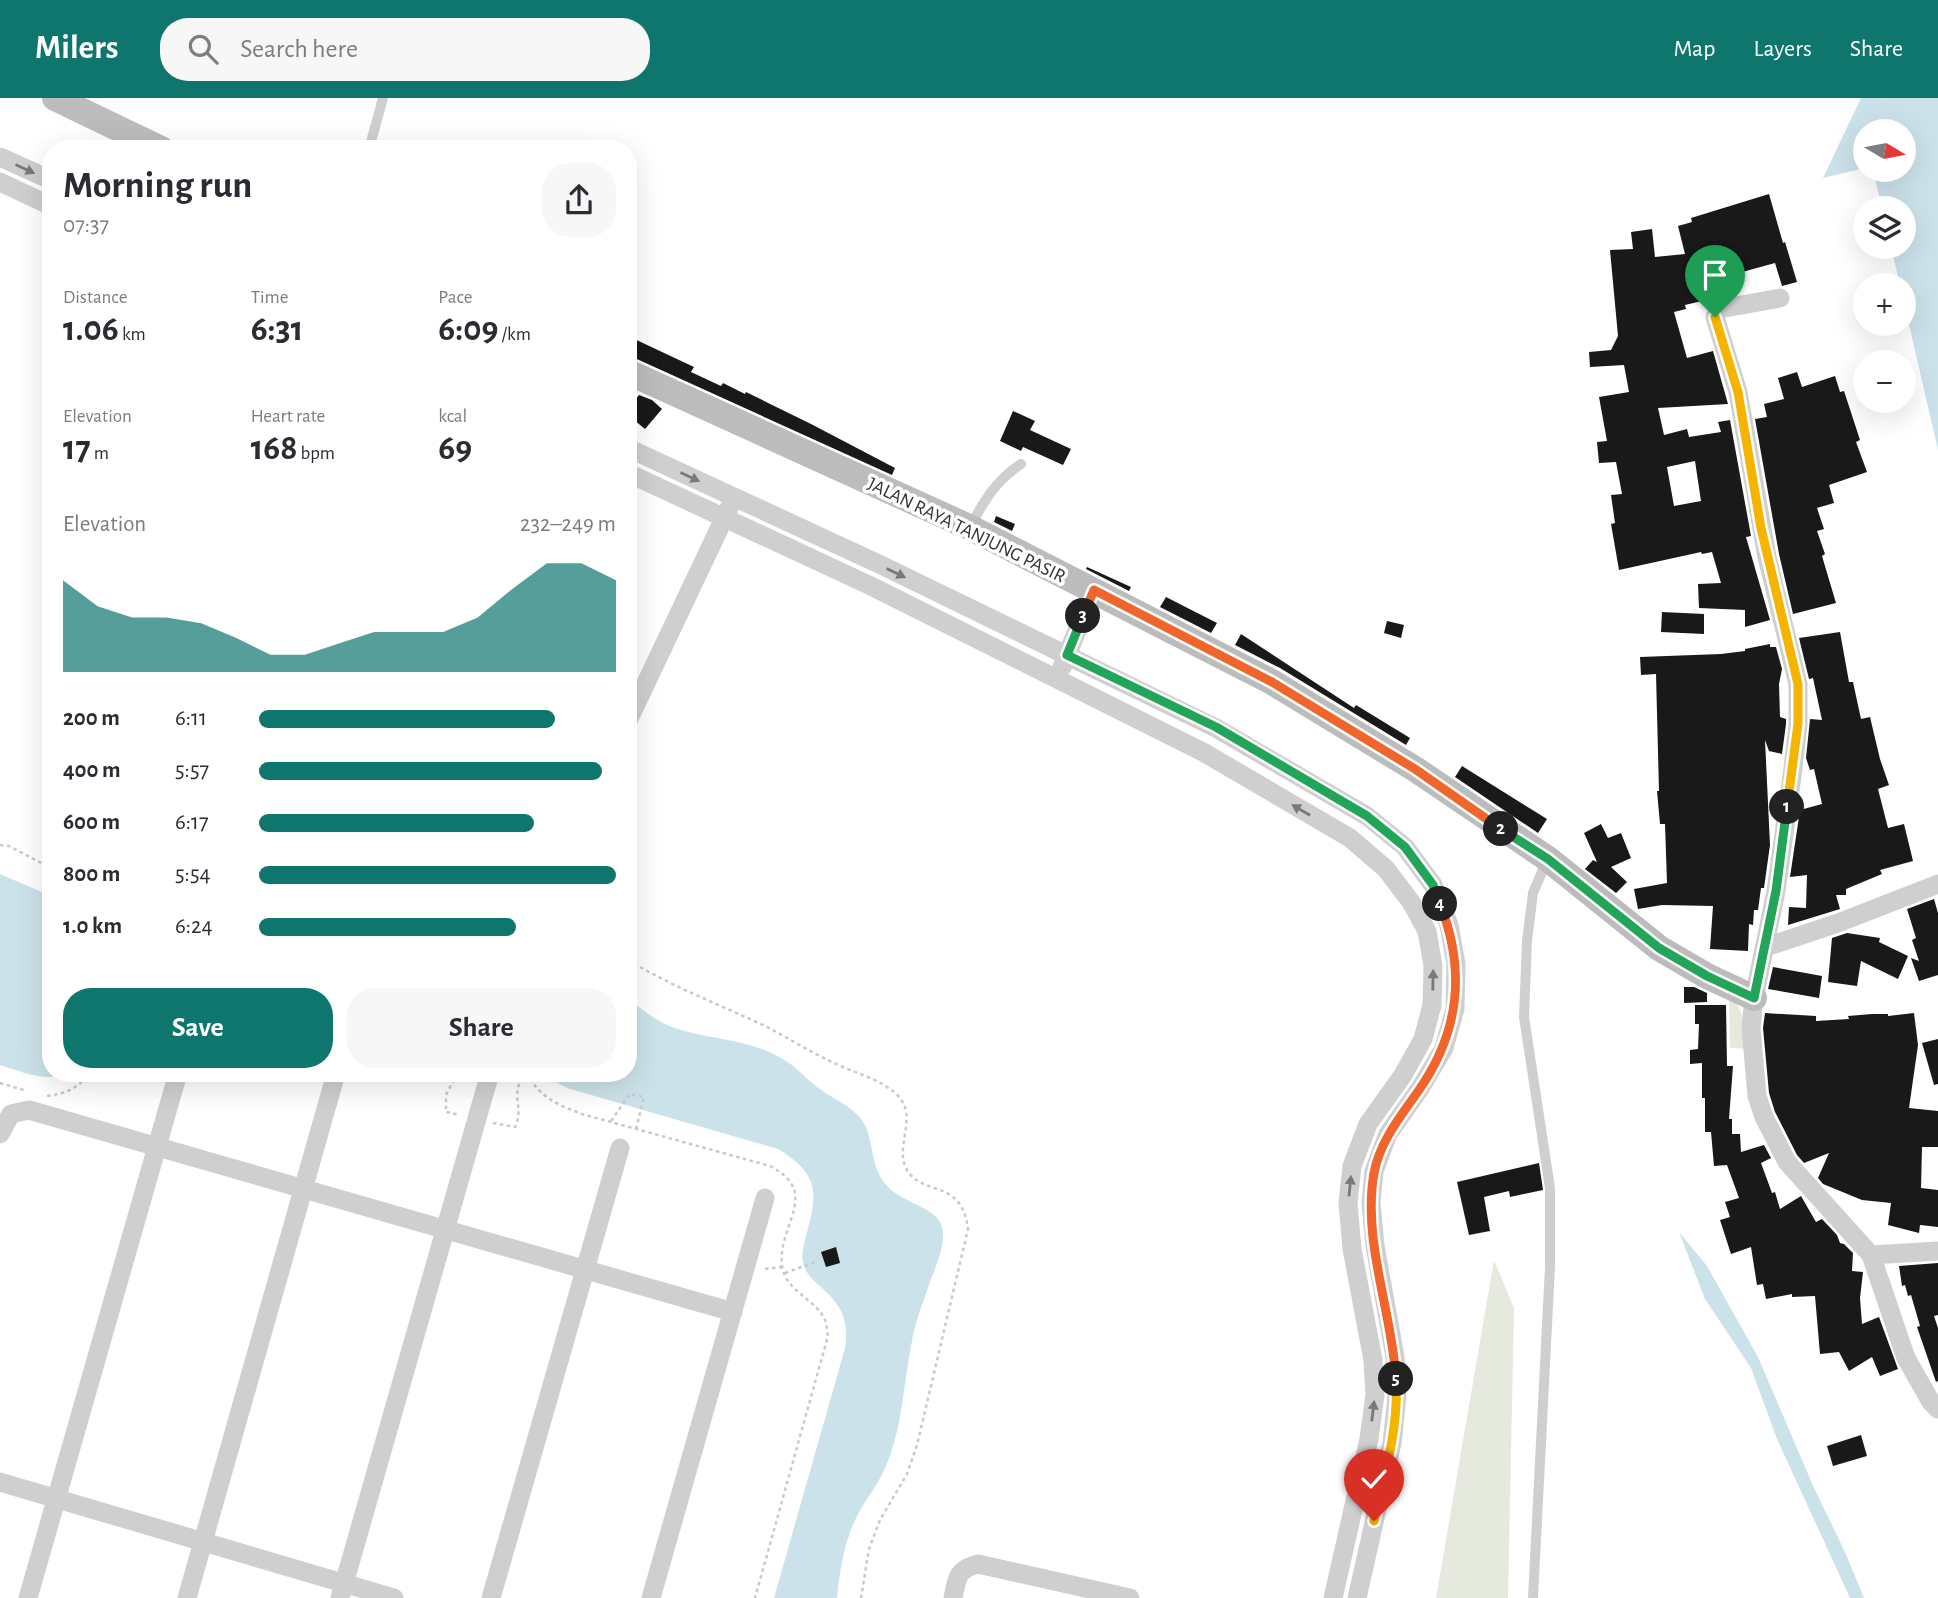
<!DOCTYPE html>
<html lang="en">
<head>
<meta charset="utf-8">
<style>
  body { margin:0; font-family:"Alegreya Sans",sans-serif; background:#f7f7f7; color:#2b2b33; height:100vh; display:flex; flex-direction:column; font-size:26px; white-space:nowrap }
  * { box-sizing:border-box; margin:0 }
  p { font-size:23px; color:#7c7c81 }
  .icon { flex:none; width:38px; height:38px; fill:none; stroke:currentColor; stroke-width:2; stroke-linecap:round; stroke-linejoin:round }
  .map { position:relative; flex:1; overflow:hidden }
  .drawer { position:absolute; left:42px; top:42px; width:595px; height:942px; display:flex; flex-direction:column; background:#fff; border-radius:28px; box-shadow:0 7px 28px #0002 }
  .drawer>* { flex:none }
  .needle { width:46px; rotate:100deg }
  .controls { position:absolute; left:1853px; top:21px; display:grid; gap:14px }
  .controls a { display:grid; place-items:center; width:63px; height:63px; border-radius:50%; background:#fff; box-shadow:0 7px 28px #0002; font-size:35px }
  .pin { position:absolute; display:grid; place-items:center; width:60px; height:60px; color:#fff; margin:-72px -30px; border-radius:50% 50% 50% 0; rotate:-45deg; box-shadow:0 0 7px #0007 }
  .pin .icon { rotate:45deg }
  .km { position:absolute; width:35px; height:35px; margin:-18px; border-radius:50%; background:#222; color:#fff; font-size:19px; line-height:35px; text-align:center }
  .round { display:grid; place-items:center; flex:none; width:74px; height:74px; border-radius:28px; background:#f7f7f7 }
  .summary { display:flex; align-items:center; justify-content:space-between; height:119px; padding:0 21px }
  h1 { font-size:38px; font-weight:700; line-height:52px }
  .stats { display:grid; grid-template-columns:repeat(3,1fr); gap:10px; height:119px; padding:7px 21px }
  .stats div { display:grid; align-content:center }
  .stats b { font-size:35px; font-weight:700 }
  .stats small { font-size:19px; font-weight:400 }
  .stats p { font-size:19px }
  .chart { height:196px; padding:14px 21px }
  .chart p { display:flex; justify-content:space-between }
  .chart svg { width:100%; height:126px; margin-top:7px; fill:#0f766e; opacity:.7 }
  .action { display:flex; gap:14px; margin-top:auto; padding:14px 21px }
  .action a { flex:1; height:80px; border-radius:28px; background:#0f766e; color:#fff; font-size:28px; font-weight:700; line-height:80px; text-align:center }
  .action a+a { background:#f7f7f7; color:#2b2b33 }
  ul { padding:0 21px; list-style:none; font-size:23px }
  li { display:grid; grid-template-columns:112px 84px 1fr; align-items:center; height:52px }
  li i { height:18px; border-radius:9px; background:#0f766e }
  header { display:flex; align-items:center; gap:42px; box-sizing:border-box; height:98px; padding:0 35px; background:#0f766e; color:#fff }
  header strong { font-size:33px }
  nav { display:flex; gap:38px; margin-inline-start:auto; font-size:24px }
  .search { width:490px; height:63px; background:#f7f7f7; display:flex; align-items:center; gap:18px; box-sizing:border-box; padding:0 24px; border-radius:28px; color:#7c7c81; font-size:26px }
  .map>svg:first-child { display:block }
</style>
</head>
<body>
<header>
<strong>Milers</strong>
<div class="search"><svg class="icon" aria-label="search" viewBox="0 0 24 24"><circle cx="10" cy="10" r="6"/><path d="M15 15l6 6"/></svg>Search here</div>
<nav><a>Map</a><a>Layers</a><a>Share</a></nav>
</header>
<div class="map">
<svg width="1938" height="1500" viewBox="0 0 1938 1500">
  <rect width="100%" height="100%" fill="#fff"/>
  <!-- green -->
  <g fill="#e6eade">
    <polygon points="1729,887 1745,924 1746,951 1730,950"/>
    <polygon points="1494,1162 1514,1210 1508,1500 1436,1500"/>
  </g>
  <!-- water -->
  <g fill="#cce2ea">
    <polygon points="1861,0 1938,0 1938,352 1904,205 1904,187 1900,187 1891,149 1904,149 1904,110 1882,110 1873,72 1904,72 1904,33 1866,33 1865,70 1823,80"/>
    <path d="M0 776 51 798V975H69C46 985 23 974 0 967Z"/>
    <path d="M628 900C641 911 656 923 672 929 714 944 754 939 792 967 802 975 810 984 820 991 836 1003 861 1012 867 1032 873 1049 872 1067 883 1083 897 1104 934 1108 941 1126 948 1144 935 1169 929 1187 923 1205 915 1224 912 1243 904 1282 903 1325 888 1363 881 1383 867 1399 857 1418 844 1444 840 1472 837 1500H774L845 1250C849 1222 842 1208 821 1189 814 1183 807 1177 804 1168 801 1159 803 1150 805 1142 817 1097 822 1078 778 1051L567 990 556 984 549 975H628Z"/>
    <polygon points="1679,1134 1707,1168 1758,1259 1814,1390 1845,1454 1864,1500 1850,1500 1777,1341 1751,1270 1705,1201"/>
  </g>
  <!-- building -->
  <g fill="#191919" fill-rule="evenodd">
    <path d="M1769 96 1783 145 1785 144 1797 184 1782 188 1775 165 1735 176 1740 194 1685 207 1686 211 1674 214 1687 260 1713 253 1728 306 1658 310 1664 337 1687 331 1689 339 1721 334 1718 324 1730 322 1751 438 1746 439 1770 522 1745 529V512L1699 510 1698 486 1721 485 1712 454 1702 456 1701 454 1619 472 1611 426 1615 425 1611 397 1622 396 1616 364 1599 365 1597 344 1607 343 1599 299 1629 294 1624 267 1590 269 1589 254 1611 252 1618 238 1610 152 1633 151 1631 134 1652 131 1655 159 1685 156 1678 128 1692 124 1691 120ZM1695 363 1701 403 1674 408 1667 369Z"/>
    <polygon points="628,238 694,269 691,274 721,288 723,285 745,296 746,294 811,326 895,370 892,377 628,257"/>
    <polygon points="1797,274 1802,289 1835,278 1840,294 1844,293 1860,342 1856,344 1867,374 1829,387 1834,405 1817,410 1824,431 1817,433 1825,456 1822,458 1836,505 1793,516 1779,456 1755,321 1767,319 1764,306 1784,301 1778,280"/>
    <polygon points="639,297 652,302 662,311 645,331 628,317 628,310"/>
    <polygon points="1013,313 1035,323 1030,332 1071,351 1063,367 1023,349 1021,353 1000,343"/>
    <polygon points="996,418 1015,426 1012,433 994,424"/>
    <polygon points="1087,469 1131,489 1129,493 1086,471"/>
    <polygon points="1166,499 1217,525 1211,535 1160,509"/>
    <polygon points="1662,514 1704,516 1704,536 1661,534"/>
    <polygon points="1387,523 1404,527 1401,540 1384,535"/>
    <polygon points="1840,534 1849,584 1853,584 1861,621 1870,619 1880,661 1889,687 1878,691 1888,730 1904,726 1913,763 1880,772 1882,776 1846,791 1846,797 1836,797 1840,811 1788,827 1789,809 1806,810 1807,777 1790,779 1800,712 1822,706 1814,671 1810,672 1806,660 1810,621 1822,622 1813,580 1809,581 1799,540"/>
    <polygon points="1241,536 1354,610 1356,607 1410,640 1406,647 1280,570 1235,547"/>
    <polygon points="1770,546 1770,549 1776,549 1782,571 1779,586 1780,619 1786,621 1786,626 1782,656 1769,653 1765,642 1770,747 1764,790 1761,790 1758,812 1754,812 1753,827 1749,826 1748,853 1710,851 1713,808 1662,807 1638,811 1634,791 1667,785 1665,726 1660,726 1657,693 1659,693 1656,576 1641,577 1640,559 1721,556 1745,553 1745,551"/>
    <polygon points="1462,668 1547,721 1538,735 1455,679"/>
    <polygon points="1601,726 1608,740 1621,735 1631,760 1611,769 1627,784 1616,795 1585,771 1593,762 1597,764 1584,735"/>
    <polygon points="1934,801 1938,815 1938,877 1919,883 1911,860 1919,863 1912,842 1916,840 1907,811"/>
    <polygon points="1847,835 1880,840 1879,844 1908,858 1898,881 1861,863 1857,888 1828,884 1832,840"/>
    <polygon points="1773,869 1822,878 1819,900 1768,891"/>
    <polygon points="1684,889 1694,889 1707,895 1707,904 1684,905"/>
    <polygon points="1695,907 1726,907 1727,968 1733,968 1729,1021 1732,1021 1732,1036 1740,1036 1741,1054 1764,1047 1771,1060 1761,1065 1772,1095 1775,1094 1780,1111 1801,1098 1816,1124 1822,1121 1837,1137 1840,1145 1844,1146 1853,1155 1852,1173 1863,1174 1860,1200 1862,1226 1879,1219 1898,1271 1880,1278 1872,1259 1849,1273 1839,1254 1820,1256 1815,1198 1792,1199 1792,1196 1766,1201 1763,1186 1757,1187 1751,1149 1731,1156 1720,1122 1730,1119 1725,1104 1739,1100 1727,1067 1714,1068 1711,1034 1705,1034 1705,1000 1702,1000 1702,965 1690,966 1690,952 1698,951 1699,926 1695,926"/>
    <polygon points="1765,915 1816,918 1816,923 1849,921 1848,918 1872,916 1888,916 1888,918 1914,915 1918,947 1909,1010 1938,1013 1938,1049 1922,1049 1921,1090 1938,1092 1938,1129 1920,1127 1919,1135 1888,1127 1891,1105 1862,1102 1823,1086 1818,1080 1829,1055 1804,1065 1797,1057 1775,1014 1769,995 1763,930"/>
    <polygon points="1938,941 1938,986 1934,987 1922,945"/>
    <polygon points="1539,1065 1543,1092 1510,1099 1509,1093 1484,1099 1490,1133 1469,1137 1457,1084"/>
    <polygon points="836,1149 840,1165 826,1169 821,1154"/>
    <polygon points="1938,1165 1938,1217 1934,1218 1938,1230 1938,1283 1936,1284 1917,1229 1920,1228 1911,1197 1908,1198 1905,1187 1902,1188 1899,1168"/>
    <polygon points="1861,1337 1867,1358 1833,1368 1827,1348"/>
  </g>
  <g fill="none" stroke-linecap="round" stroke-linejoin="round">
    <!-- path -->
    <g stroke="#c9c9c9" stroke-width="2.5" stroke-dasharray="3.5 3.5" stroke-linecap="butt">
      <polyline points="0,747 9,748 51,770"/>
      <path d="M628 862C671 888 718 906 763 927 787 939 810 954 834 965 854 975 885 982 900 1000 917 1022 894 1050 907 1072 923 1099 962 1080 968 1131L917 1347 907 1376 880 1422 869 1451 861 1500"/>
      <polyline points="421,975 423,975"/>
      <polyline points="457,975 446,997 446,1014 460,1017"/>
      <path d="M526 975C541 1000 556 1006 582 1016L770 1068C822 1095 777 1127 782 1168 786 1194 815 1200 825 1222 827 1226 827 1233 828 1238L755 1500"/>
      <polyline points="0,985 27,993"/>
      <path d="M47 998C66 996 78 990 90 975"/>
      <polyline points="611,1023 630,996 644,999 636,1031"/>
      <path d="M493 1025 515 1029C525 1008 509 1001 524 975"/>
      <polyline points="765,1171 782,1169"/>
      <polyline points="785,1175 818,1163"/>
    </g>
    <!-- lane -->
    <g stroke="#cfcfcf" stroke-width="10">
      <polyline points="369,51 383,0"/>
      <path d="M970 429C984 403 996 382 1021 366"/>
      <polyline points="1533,1500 1550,1169 1550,1090 1524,919 1527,843 1533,795 1547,762"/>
    </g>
    <!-- street -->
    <g stroke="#cfcfcf" stroke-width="19">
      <polyline points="0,59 51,82"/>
      <polyline points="0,84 51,108"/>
      <polyline points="1780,200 1725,210 1720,211 1715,219 1738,294 1767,459 1798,586 1798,627 1792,678 1776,793 1754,900 1751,930 1757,998 1764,1019 1787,1064 1871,1157 1906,1260 1931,1304 1938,1311"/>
      <polyline points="628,350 881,467 1216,630 1367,718 1405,749 1433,787 1449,827 1456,866 1455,911 1444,950 1421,989 1388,1036 1374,1073 1371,1105 1375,1148 1395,1259 1397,1298 1392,1345 1357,1500"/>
      <polyline points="628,375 871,488 1203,654 1350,740 1386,771 1411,804 1427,833 1433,868 1432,907 1423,941 1403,977 1368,1026 1352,1068 1348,1105 1352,1151 1373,1262 1375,1297 1369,1341 1333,1500"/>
      <polyline points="1062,569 1094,492"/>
      <polyline points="628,623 729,410"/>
      <polyline points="1766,849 1838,825 1938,786"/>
      <polyline points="0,1036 11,1016 29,1012 733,1214"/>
      <polyline points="1871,1157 1938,1153"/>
      <polyline points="0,1384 394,1500"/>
      <polyline points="28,1500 178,975"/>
      <polyline points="187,1500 335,979"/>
      <polyline points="340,1500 490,975"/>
      <polyline points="491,1500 620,1050"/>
      <polyline points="651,1500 765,1100"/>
      <path d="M953 1500C957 1480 957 1471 978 1466L1130 1500"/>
    </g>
    <!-- secondary -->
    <g stroke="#bcbcbc" stroke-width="26">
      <polyline points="55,0 161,51"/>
      <polyline points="628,274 969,429 1272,584 1415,671 1548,761 1659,850 1707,878 1754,900"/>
    </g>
  </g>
  <!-- one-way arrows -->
  <defs><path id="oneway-solid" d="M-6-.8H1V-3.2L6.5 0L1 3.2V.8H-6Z" transform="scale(1.75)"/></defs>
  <g fill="#797979">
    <use href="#oneway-solid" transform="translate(25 71) rotate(25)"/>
    <use href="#oneway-solid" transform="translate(690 379) rotate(25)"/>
    <use href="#oneway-solid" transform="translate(896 475) rotate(26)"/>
    <use href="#oneway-solid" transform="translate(1301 712) rotate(-150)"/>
    <use href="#oneway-solid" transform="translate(1433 882) rotate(-89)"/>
    <use href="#oneway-solid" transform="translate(1350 1088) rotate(-84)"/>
    <use href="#oneway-solid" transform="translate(1373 1313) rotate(-83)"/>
  </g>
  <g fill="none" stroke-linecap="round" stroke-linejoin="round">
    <defs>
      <polyline id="split-1" points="1715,219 1738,294 1761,430 1798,586 1798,626 1787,709"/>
      <polyline id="split-2" points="1501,731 1548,761 1659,850 1707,878 1754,900 1776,793 1787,709"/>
      <polyline id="split-3" points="1083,518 1094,492 1272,584 1415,671 1501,731"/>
      <polyline id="split-4" points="1083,518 1067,557 1216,629 1367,718 1405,749 1433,787 1440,806"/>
      <path id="split-5" d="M1396 1281C1392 1213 1362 1143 1374 1075 1380 1043 1401 1018 1419 992 1460 933 1466 872 1440 806"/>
      <path id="split-6" d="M1374 1423C1385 1376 1399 1328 1396 1281"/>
    </defs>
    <!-- split-1 casing -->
    <use href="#split-1" stroke="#fff" stroke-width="14"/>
    <!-- split-2 casing -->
    <use href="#split-2" stroke="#fff" stroke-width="14"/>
    <!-- split-3 casing -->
    <use href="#split-3" stroke="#fff" stroke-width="14"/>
    <!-- split-4 casing -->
    <use href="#split-4" stroke="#fff" stroke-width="14"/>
    <!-- split-5 casing -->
    <use href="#split-5" stroke="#fff" stroke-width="14"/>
    <!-- split-6 casing -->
    <use href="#split-6" stroke="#fff" stroke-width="14"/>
    <!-- split-1 -->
    <use href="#split-1" stroke="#f5b400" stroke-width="9"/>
    <!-- split-2 -->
    <use href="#split-2" stroke="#22a559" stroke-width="9"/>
    <!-- split-3 -->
    <use href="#split-3" stroke="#f0652b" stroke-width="9"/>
    <!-- split-4 -->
    <use href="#split-4" stroke="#22a559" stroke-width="9"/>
    <!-- split-5 -->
    <use href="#split-5" stroke="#f0652b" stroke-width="9"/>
    <!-- split-6 -->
    <use href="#split-6" stroke="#f5b400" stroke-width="9"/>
  </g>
  <g text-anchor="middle" stroke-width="7" stroke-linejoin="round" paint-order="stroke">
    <!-- street labels -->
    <g font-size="19" fill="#323232" stroke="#fff">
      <text transform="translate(967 431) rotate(26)" y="7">JALAN RAYA TANJUNG PASIR</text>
    </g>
  </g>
</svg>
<div class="controls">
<a><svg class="needle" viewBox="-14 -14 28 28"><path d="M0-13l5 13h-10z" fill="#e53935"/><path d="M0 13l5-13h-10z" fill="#7c7c81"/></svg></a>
<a><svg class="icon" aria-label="layers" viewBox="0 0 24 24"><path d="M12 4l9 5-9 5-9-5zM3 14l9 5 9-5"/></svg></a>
<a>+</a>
<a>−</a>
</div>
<div class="pin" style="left:1715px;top:219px;background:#1e9e55"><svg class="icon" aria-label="arrive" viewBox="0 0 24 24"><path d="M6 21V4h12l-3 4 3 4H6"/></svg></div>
<div class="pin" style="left:1374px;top:1423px;background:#d93025"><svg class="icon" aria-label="check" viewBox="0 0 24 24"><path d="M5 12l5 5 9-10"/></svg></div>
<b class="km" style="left:1787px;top:709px">1</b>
<b class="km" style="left:1501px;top:731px">2</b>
<b class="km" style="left:1083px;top:518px">3</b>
<b class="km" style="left:1440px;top:806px">4</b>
<b class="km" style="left:1396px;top:1281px">5</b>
<section class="drawer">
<div class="summary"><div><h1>Morning run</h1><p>07:37</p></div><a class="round"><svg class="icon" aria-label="share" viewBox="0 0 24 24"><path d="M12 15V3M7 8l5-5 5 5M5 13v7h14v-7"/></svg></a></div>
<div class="stats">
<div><p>Distance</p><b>1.06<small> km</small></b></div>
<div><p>Time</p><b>6:31</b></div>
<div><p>Pace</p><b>6:09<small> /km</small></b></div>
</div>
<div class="stats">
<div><p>Elevation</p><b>17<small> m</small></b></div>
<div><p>Heart rate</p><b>168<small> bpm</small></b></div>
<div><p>kcal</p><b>69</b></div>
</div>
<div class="chart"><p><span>Elevation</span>232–249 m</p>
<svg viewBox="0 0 160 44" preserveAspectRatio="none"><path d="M0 44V12L10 21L20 25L30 25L40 27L50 32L60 38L70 38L80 34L90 30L100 30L110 30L120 25L130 15L140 6L150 6L160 12V44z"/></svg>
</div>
<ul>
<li><b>200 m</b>6:11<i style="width:83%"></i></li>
<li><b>400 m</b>5:57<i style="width:96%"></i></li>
<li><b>600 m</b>6:17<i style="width:77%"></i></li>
<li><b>800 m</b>5:54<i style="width:100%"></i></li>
<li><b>1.0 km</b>6:24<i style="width:72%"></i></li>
</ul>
<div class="action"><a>Save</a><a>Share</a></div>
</section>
</div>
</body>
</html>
